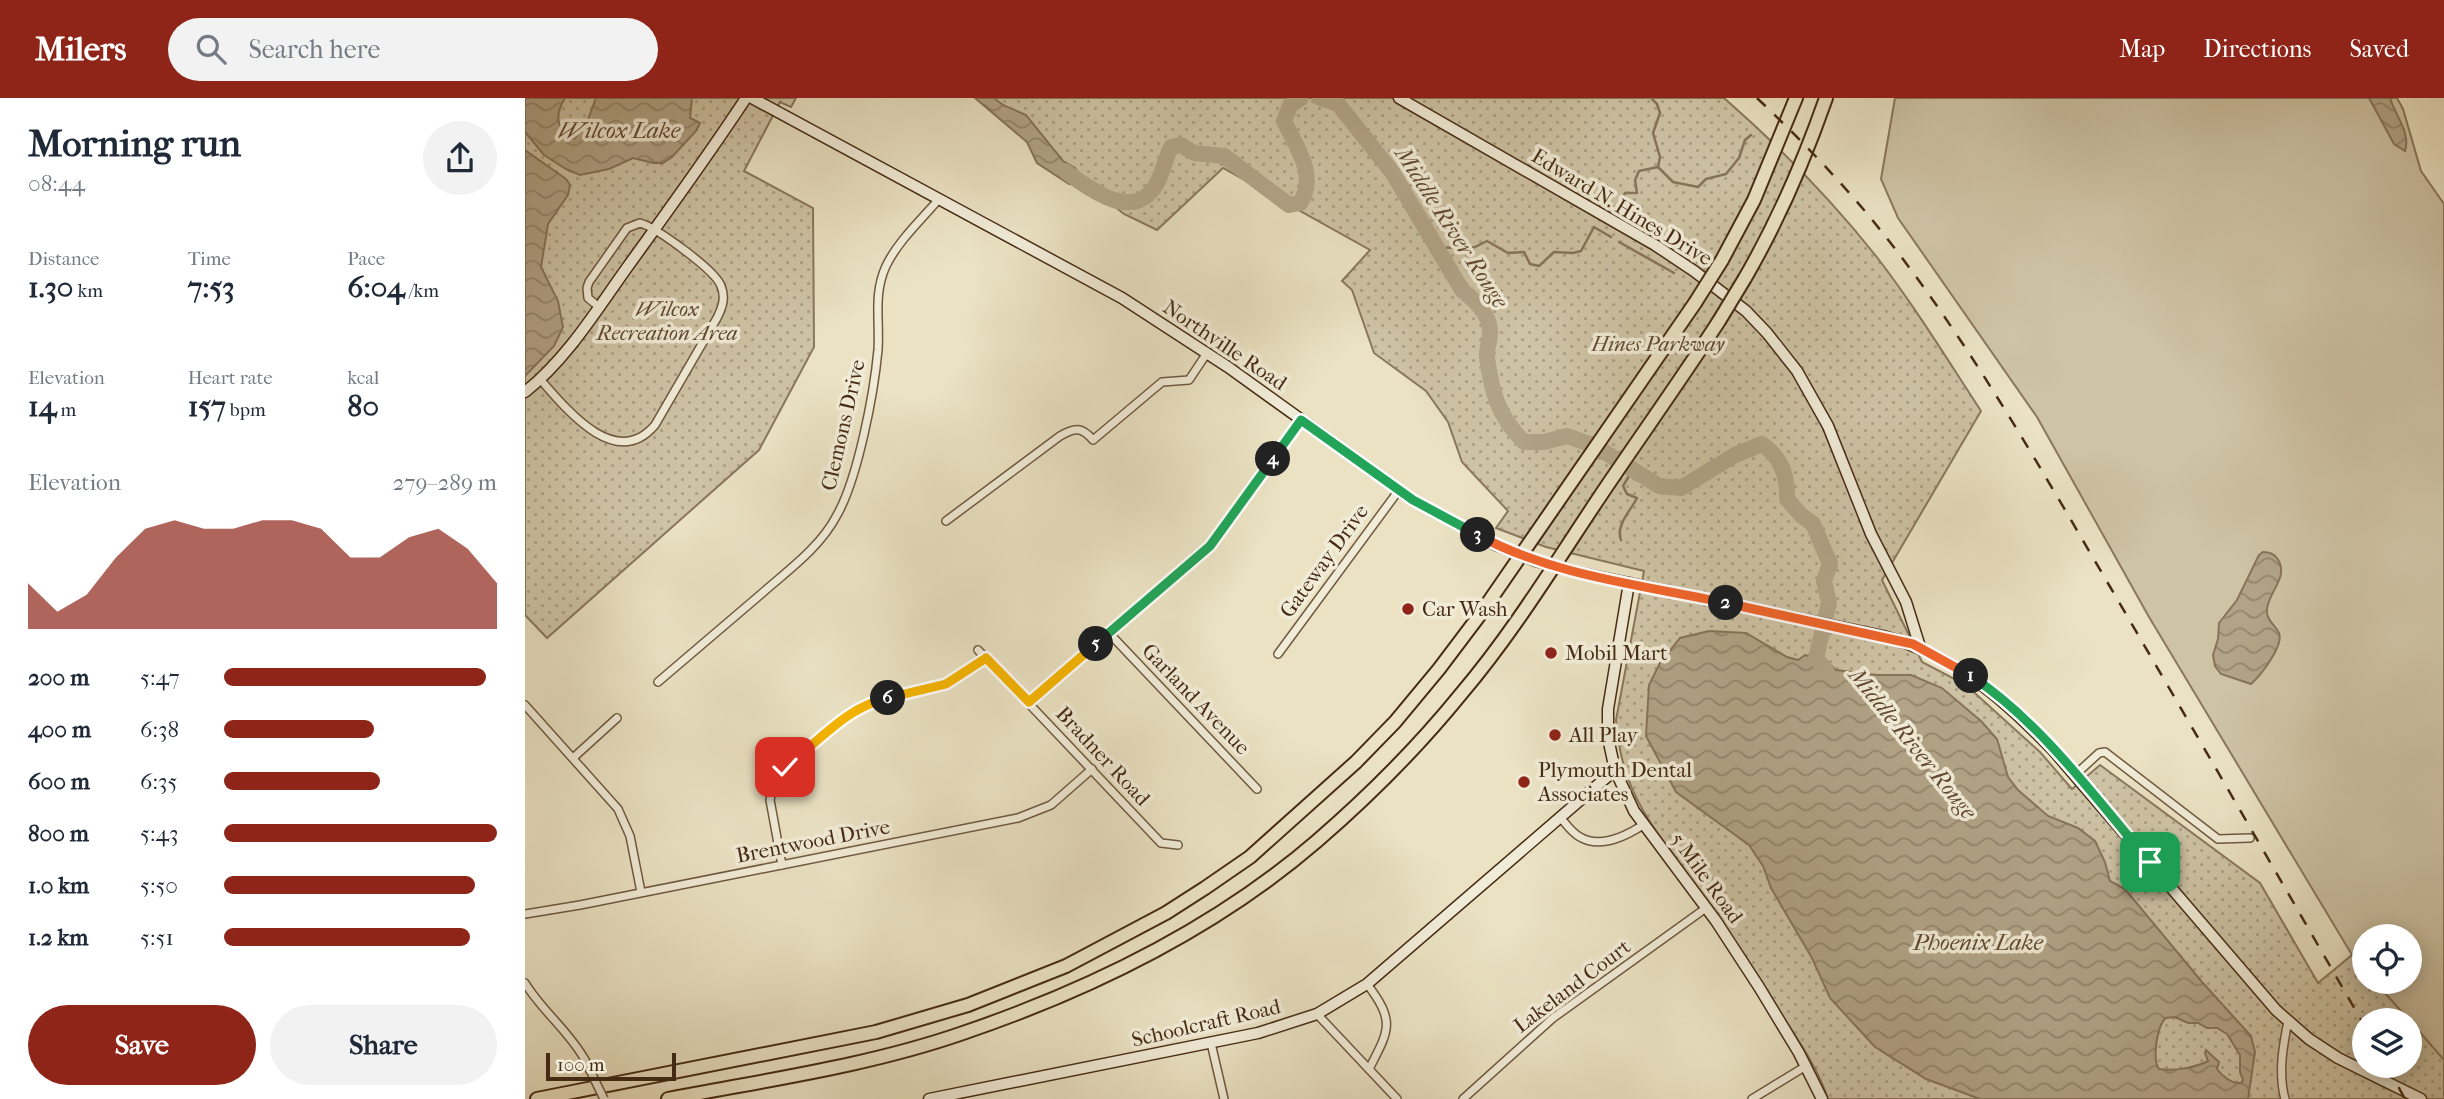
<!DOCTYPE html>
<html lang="en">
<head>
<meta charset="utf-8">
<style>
  body { margin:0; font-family:"IM FELL French Canon",serif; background:#f2f2f3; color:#1f2937; height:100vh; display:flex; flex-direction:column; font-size:26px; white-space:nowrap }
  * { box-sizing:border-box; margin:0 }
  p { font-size:23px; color:#747a83 }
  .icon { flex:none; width:38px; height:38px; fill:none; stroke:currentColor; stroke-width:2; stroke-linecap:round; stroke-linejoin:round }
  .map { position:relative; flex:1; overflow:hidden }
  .sheet { display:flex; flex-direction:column; background:#fff; width:525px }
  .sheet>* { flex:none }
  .fabs { position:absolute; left:1827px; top:826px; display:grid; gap:14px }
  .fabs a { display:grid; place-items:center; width:70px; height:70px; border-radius:50%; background:#fff; box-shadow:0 4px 18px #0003; font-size:35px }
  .scale { position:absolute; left:21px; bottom:18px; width:130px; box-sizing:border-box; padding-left:7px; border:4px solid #462b14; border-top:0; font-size:19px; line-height:24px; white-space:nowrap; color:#462b14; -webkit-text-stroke:5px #f1ecd8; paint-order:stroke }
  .pin { position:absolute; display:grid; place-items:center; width:60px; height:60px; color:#fff; margin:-30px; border-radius:14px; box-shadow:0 4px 10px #0006 }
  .km { position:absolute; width:35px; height:35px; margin:-18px; border-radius:50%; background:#222; color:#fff; font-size:19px; line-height:35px; text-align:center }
  .round { display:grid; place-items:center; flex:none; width:74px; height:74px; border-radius:37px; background:#f2f2f3 }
  .head { display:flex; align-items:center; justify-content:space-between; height:119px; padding:0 28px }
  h1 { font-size:38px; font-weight:700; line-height:52px }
  .metrics { display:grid; grid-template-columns:repeat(3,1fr); gap:10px; height:119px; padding:7px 28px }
  .metrics div { display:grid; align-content:center }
  .metrics b { font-size:30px; font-weight:700 }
  .metrics small { font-size:19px; font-weight:400 }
  .metrics p { font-size:19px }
  .chart { height:196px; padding:14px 28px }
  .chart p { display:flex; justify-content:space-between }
  .chart svg { width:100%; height:126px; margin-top:7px; fill:#8f2418; opacity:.7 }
  .cta { display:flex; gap:14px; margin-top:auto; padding:14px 28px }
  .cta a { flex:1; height:80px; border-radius:42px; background:#8f2418; color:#fff; font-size:28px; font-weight:700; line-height:80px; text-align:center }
  .cta a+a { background:#f2f2f3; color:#1f2937 }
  ul { padding:0 28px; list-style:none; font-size:23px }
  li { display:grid; grid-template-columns:112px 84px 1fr; align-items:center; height:52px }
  li i { height:18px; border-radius:9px; background:#8f2418 }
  header { display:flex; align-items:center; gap:42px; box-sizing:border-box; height:98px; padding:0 35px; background:#8f2418; color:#fff }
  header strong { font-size:33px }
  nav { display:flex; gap:38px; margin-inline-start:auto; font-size:24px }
  .search { width:490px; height:63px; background:#f2f2f3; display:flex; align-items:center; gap:18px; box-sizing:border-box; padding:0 24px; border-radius:38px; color:#747a83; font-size:26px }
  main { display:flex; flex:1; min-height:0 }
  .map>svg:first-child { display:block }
</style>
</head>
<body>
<header>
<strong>Milers</strong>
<div class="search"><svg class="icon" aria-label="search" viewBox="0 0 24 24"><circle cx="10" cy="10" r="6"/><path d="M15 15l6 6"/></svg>Search here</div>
<nav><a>Map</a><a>Directions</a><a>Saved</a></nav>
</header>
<main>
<section class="sheet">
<div class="head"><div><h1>Morning run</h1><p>08:44</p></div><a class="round"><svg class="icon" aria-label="share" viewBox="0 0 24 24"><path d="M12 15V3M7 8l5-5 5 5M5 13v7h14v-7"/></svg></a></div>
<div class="metrics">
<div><p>Distance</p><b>1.30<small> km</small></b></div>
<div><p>Time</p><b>7:53</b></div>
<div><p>Pace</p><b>6:04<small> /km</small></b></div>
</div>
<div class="metrics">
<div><p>Elevation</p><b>14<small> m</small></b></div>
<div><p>Heart rate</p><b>157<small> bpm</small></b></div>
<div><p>kcal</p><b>80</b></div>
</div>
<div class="chart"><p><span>Elevation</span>279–289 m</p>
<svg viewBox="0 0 160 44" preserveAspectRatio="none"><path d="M0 44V28L10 38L20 32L30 19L40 9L50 6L60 9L70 9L80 6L90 6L100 9L110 19L120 19L130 12L140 9L150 16L160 28V44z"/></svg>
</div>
<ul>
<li><b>200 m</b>5:47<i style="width:96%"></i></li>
<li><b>400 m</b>6:38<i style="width:55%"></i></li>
<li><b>600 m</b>6:35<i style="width:57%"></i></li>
<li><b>800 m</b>5:43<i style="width:100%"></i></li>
<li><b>1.0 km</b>5:50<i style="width:92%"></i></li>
<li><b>1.2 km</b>5:51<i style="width:90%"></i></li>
</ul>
<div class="cta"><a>Save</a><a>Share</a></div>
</section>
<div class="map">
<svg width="1919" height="1001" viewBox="0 0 1919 1001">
  <defs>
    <pattern id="park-dots" width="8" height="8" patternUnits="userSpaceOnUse" patternTransform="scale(1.75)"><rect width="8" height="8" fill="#cec3a5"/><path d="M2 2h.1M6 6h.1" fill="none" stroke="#a99f85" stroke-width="1.8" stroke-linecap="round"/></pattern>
    <pattern id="water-waves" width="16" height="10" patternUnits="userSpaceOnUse" patternTransform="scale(1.75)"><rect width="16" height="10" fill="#b2a488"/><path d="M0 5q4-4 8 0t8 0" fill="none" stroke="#93866e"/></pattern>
  </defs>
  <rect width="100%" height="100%" fill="#eae2c3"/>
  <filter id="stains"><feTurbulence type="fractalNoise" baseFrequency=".00286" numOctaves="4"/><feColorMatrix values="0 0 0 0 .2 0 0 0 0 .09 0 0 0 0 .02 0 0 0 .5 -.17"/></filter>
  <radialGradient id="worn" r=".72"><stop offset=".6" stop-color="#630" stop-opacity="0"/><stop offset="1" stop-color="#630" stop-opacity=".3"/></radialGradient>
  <!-- grass -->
  <polygon fill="#cec3a5" stroke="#8a775c" stroke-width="2" points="1370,0 1872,0 1878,11 1896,73 1919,106 1919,962 1850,884 1885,884 1885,838 1839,838 1839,871 1827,857 1624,519 1512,319 1373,120 1356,81"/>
  <!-- park -->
  <g fill="url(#park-dots)" stroke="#8a775c" stroke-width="2">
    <polygon points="0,0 271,0 266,9 255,4 219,73 288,110 289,249 234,352 22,540 0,517"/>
    <path d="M452 0H1199C1254 48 1305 100 1351 158 1389 207 1422 261 1456 313L1357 482 1397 564 1441 587 1515 654 1547 691 1575 667 1735 785 1793 885 1827 857 1839 871V884H1850L1884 922H1839V968H1885V923L1919 962V1001H1303C1292 967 1270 938 1251 908 1227 870 1204 832 1177 796 1134 736 1096 699 1091 622L1119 473 1021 449 971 430 983 413 937 364 923 324 901 293 849 255 827 192 817 183 845 152 698 70 632 132 599 116Z"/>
  </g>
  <!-- water -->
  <g fill="url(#water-waves)" stroke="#87745a" stroke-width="2" fill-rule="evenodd">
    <path d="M0 0H40C30 16 30 32 49 41L62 24 71 0H167L165 20 175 25 171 33 147 59 138 65H128L108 60 84 71 55 77 41 71 19 57 0 34Z"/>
    <polygon points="450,0 469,0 478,7 501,17 538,63 550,70 557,85 544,86 512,65 502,44"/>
    <path d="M1844 0H1865C1870 17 1886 35 1880 53L1869 46Z"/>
    <polygon points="0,52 41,81 45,87 43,97 23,126 16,169 33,203 38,229 29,248 0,278"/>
    <path d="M1738 454C1744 454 1748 455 1752 460 1765 478 1744 493 1742 511 1741 523 1750 526 1754 535 1759 548 1735 578 1726 586L1696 576 1690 568 1688 557 1693 541 1694 525 1712 502 1734 457Z"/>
    <path d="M1184 533 1221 535 1262 559 1273 562 1280 557 1300 562 1311 572 1352 577H1386L1417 590 1456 623 1472 641 1483 679 1493 692 1523 718 1553 730 1570 743 1580 764 1585 783 1600 791 1677 884 1726 938 1730 954 1723 1001H1455L1401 981 1350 949 1305 900 1287 860 1246 790 1238 768 1224 747 1151 694 1121 638 1124 587 1135 565 1155 540ZM1650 919 1663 925H1673L1682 930H1692L1702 936 1715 957V974L1718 982 1716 985C1707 986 1697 978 1692 971L1694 964 1681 952 1680 955 1683 963C1670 970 1649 973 1634 971 1627 961 1632 927 1641 920Z"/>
  </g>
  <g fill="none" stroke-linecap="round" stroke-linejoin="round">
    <!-- stream -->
    <g stroke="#87745a" stroke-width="2.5">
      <polyline points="1126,0 1132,6 1135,15 1128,35 1135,59 1133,69"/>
      <polyline points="1133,69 1148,84 1173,89 1181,81 1201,76 1214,60 1220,42 1226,37"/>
      <polyline points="1096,103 1100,95 1112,95 1110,82 1114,73 1133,69"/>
      <polyline points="1094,144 1149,175"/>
      <polyline points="912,150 950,149 962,143 983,155 999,154 1005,166 1014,168 1029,154 1048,155 1056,153 1069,129 1086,139"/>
      <path d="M1096 442C1090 428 1106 412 1112 400L1102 396 1098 388 1107 373"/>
    </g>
    <!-- river -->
    <g stroke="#b2a488" stroke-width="16">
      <path d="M795 0 813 6 867 74 937 192C949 202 964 215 965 232 966 241 961 250 962 260 967 295 973 318 999 344H1019L1042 338 1070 348 1134 388 1156 390 1210 357 1237 346C1256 359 1263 379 1262 401L1276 417 1288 426 1305 466 1299 483 1304 505 1291 560 1302 574"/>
      <path d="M540 73C566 92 610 126 632 85 638 74 640 61 646 49L656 47 669 55 699 58 764 107 775 105C793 77 771 49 759 23L765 8 776 0"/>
    </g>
    <defs>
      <g id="street">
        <path d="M15 281C42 312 91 373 130 327L192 220C197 210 201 200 196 188 190 172 132 130 115 125L102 130 64 184 62 190 63 200 74 209"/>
        <path d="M421 423 535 338C550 329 557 329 568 342L637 284 664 282 682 255"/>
        <polyline points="584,535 732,691"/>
        <polyline points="453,552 636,745 653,747"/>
        <polyline points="753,556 874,392"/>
        <path d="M133 584C167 555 201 526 235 497 262 473 295 450 312 417 333 380 349 295 353 252 355 223 348 196 361 168 373 143 396 122 414 101"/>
        <polyline points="504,604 686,448 776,322"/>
        <polyline points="0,607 93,711 105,738 116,794"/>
        <polyline points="48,660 92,620"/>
        <polyline points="1550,677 1574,655 1580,654 1693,741 1725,740"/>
        <path d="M1035 719C1041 726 1047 735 1055 739 1075 751 1101 738 1118 727"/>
        <polyline points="257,767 245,702 249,684 260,669 320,619 340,607 421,586 461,560"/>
        <polyline points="0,816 55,807 493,720 526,707 567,671"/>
        <path d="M0 885C17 913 44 933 60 962"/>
        <path d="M842 886C871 924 864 932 844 971"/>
        <polyline points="792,916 872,1001"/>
        <polyline points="686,945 699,1001"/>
        <polyline points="938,1001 1028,920 1181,810"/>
        <polyline points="1227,1001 1281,968"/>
        <path d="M1760 1001C1753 975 1758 948 1763 923"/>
      </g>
      <g id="secondary">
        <polyline points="227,0 597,200 703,269 888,402 971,447"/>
        <polyline points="874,0 1130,147 1169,173 1221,213 1242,235 1272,273 1303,328 1346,436 1381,504 1395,549"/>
        <path d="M0 294C41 262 71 213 101 171 142 114 183 58 221 0"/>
        <path d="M1051 474 1358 538C1429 557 1478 600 1528 652L1751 912 1784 941 1813 960 1896 1001"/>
        <polyline points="1104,485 1083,611 1083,640 1090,672 1109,713 1191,823 1234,889 1274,955 1297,1001"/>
        <polyline points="404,1001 733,935 792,916 842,886 1090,672"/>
      </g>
      <g id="highway">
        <polyline points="1197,162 1229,102 1271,0"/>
        <path d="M1220 180C1253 123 1279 63 1301 0"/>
        <polyline points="12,1001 351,934 443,907 541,868 641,815 680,790 725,759 831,664 870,624 914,571 954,518 1170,205"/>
        <path d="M143 1001C241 982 343 968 438 935 564 892 690 831 792 743 844 698 893 649 936 596 992 530 1037 454 1086 382 1122 329 1159 277 1194 223"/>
      </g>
    </defs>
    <!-- street casing -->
    <use href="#street" stroke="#6f5940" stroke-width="10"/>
    <!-- secondary casing -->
    <use href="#secondary" stroke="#462b14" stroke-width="13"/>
    <!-- highway casing -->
    <use href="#highway" stroke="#462b14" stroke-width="16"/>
    <!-- street -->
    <use href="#street" stroke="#f1ecd8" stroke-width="7"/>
    <!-- secondary -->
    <use href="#secondary" stroke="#f1ecd8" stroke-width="10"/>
    <!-- highway -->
    <use href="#highway" stroke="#eae2c3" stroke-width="12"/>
    <!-- rail -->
    <g stroke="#462b14" stroke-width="2.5" stroke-dasharray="12 12" stroke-linecap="butt">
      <path d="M1232 0C1271 37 1309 76 1344 118 1437 231 1510 361 1584 487 1670 634 1755 781 1839 927"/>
      <polyline points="1862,968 1880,1001"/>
    </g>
    <defs>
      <polyline id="street-bridge" points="60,962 79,1001"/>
      <polyline id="secondary-bridge" points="971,447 1011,463 1051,474"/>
      <g id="highway-bridge">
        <polyline points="1170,205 1197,162"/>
        <polyline points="1194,223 1220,180"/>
      </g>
    </defs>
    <!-- street-bridge casing -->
    <use href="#street-bridge" stroke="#6f5940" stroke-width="10" stroke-linecap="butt"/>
    <!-- secondary-bridge casing -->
    <use href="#secondary-bridge" stroke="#462b14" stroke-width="13" stroke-linecap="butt"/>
    <!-- highway-bridge casing -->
    <use href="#highway-bridge" stroke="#462b14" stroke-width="16" stroke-linecap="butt"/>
    <!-- street-bridge -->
    <use href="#street-bridge" stroke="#f1ecd8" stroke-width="7"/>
    <!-- secondary-bridge -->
    <use href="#secondary-bridge" stroke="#f1ecd8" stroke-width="10"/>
    <!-- highway-bridge -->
    <use href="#highway-bridge" stroke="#eae2c3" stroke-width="12"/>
  </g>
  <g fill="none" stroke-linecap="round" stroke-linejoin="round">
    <defs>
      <path id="split-1" d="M1446 578C1516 624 1571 701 1625 764"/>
      <polyline id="split-2" points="1201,505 1388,546 1446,578"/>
      <path id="split-3" d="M953 437C1028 478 1118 487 1201 505"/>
      <polyline id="split-4" points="748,361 776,322 888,402 953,437"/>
      <polyline id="split-5" points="571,546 685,448 748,361"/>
      <polyline id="split-6" points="363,600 421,586 461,560 504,604 571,546"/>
      <path id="split-7" d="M260 669C294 644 321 609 363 600"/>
    </defs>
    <!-- split-1 casing -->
    <use href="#split-1" stroke="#fff" stroke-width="14"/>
    <!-- split-2 casing -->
    <use href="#split-2" stroke="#fff" stroke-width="14"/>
    <!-- split-3 casing -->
    <use href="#split-3" stroke="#fff" stroke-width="14"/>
    <!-- split-4 casing -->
    <use href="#split-4" stroke="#fff" stroke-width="14"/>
    <!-- split-5 casing -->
    <use href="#split-5" stroke="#fff" stroke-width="14"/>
    <!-- split-6 casing -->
    <use href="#split-6" stroke="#fff" stroke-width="14"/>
    <!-- split-7 casing -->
    <use href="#split-7" stroke="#fff" stroke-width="14"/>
    <!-- split-1 -->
    <use href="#split-1" stroke="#22a559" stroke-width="9"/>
    <!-- split-2 -->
    <use href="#split-2" stroke="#f0652b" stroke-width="9"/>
    <!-- split-3 -->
    <use href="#split-3" stroke="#f0652b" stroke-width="9"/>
    <!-- split-4 -->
    <use href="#split-4" stroke="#22a559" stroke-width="9"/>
    <!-- split-5 -->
    <use href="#split-5" stroke="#22a559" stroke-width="9"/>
    <!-- split-6 -->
    <use href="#split-6" stroke="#f5b400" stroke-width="9"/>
    <!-- split-7 -->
    <use href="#split-7" stroke="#f5b400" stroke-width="9"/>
  </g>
  <!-- markers -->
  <g fill="#8f2418" stroke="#f1ecd8" stroke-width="2.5">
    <circle cx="883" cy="511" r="7"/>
    <circle cx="1026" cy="555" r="7"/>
    <circle cx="1030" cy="637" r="7"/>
    <circle cx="999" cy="684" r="7"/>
  </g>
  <g text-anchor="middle" stroke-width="7" stroke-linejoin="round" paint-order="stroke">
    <!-- street labels -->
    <g font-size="21" fill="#462b14" stroke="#f1ecd8">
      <text transform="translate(1097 109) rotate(31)" y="7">Edward N. Hines Drive</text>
      <text transform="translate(700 247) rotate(34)" y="7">Northville Road</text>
      <text transform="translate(318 327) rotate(-77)" y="7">Clemons Drive</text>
      <text transform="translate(799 463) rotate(-54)" y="7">Gateway Drive</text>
      <text transform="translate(671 601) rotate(46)" y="7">Garland Avenue</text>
      <text transform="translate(578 658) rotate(47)" y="7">Bradner Road</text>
      <text transform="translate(288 743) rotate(-11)" y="7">Brentwood Drive</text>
      <text transform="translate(1182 780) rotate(54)" y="7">5 Mile Road</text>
      <text transform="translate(1047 888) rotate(-37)" y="7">Lakeland Court</text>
      <text transform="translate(681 925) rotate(-13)" y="7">Schoolcraft Road</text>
    </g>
    <!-- park labels -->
    <g font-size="21" font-style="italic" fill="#614931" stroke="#f1ecd8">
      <text x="142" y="218">Wilcox<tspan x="142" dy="24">Recreation Area</tspan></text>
      <text x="1133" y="253">Hines Parkway</text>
    </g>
    <!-- poi labels -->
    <g font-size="21" fill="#462b14" stroke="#f1ecd8" text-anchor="start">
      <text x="897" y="518">Car Wash</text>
      <text x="1040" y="562">Mobil Mart</text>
      <text x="1044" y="644">All Play</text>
      <text x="1013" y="679">Plymouth Dental<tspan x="1013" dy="24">Associates</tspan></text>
    </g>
    <!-- water labels -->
    <g font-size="23" font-style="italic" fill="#614931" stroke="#f1ecd8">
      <text x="94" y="40">Wilcox Lake</text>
      <text transform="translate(927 129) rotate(57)" y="8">Middle River Rouge</text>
      <text transform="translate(1388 645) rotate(51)" y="8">Middle River Rouge</text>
      <text x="1453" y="852">Phoenix Lake</text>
    </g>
  </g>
  <rect width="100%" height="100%" filter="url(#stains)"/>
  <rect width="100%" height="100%" fill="url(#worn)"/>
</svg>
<div class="fabs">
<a><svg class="icon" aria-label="locate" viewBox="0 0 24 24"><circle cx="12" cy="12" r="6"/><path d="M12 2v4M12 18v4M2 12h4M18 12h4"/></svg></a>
<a><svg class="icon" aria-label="layers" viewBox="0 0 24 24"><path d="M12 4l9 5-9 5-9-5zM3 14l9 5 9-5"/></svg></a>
</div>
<div class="scale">100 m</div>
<div class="pin" style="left:1625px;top:764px;background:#1e9e55"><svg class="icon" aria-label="arrive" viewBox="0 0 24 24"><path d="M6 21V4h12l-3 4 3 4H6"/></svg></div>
<div class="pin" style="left:260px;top:669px;background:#d93025"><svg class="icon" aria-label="check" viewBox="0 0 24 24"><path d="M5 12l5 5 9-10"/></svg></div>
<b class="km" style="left:1446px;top:578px">1</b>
<b class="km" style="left:1201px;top:505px">2</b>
<b class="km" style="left:953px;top:437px">3</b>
<b class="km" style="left:748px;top:361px">4</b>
<b class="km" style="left:571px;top:546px">5</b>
<b class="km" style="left:363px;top:600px">6</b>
</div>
</main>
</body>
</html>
